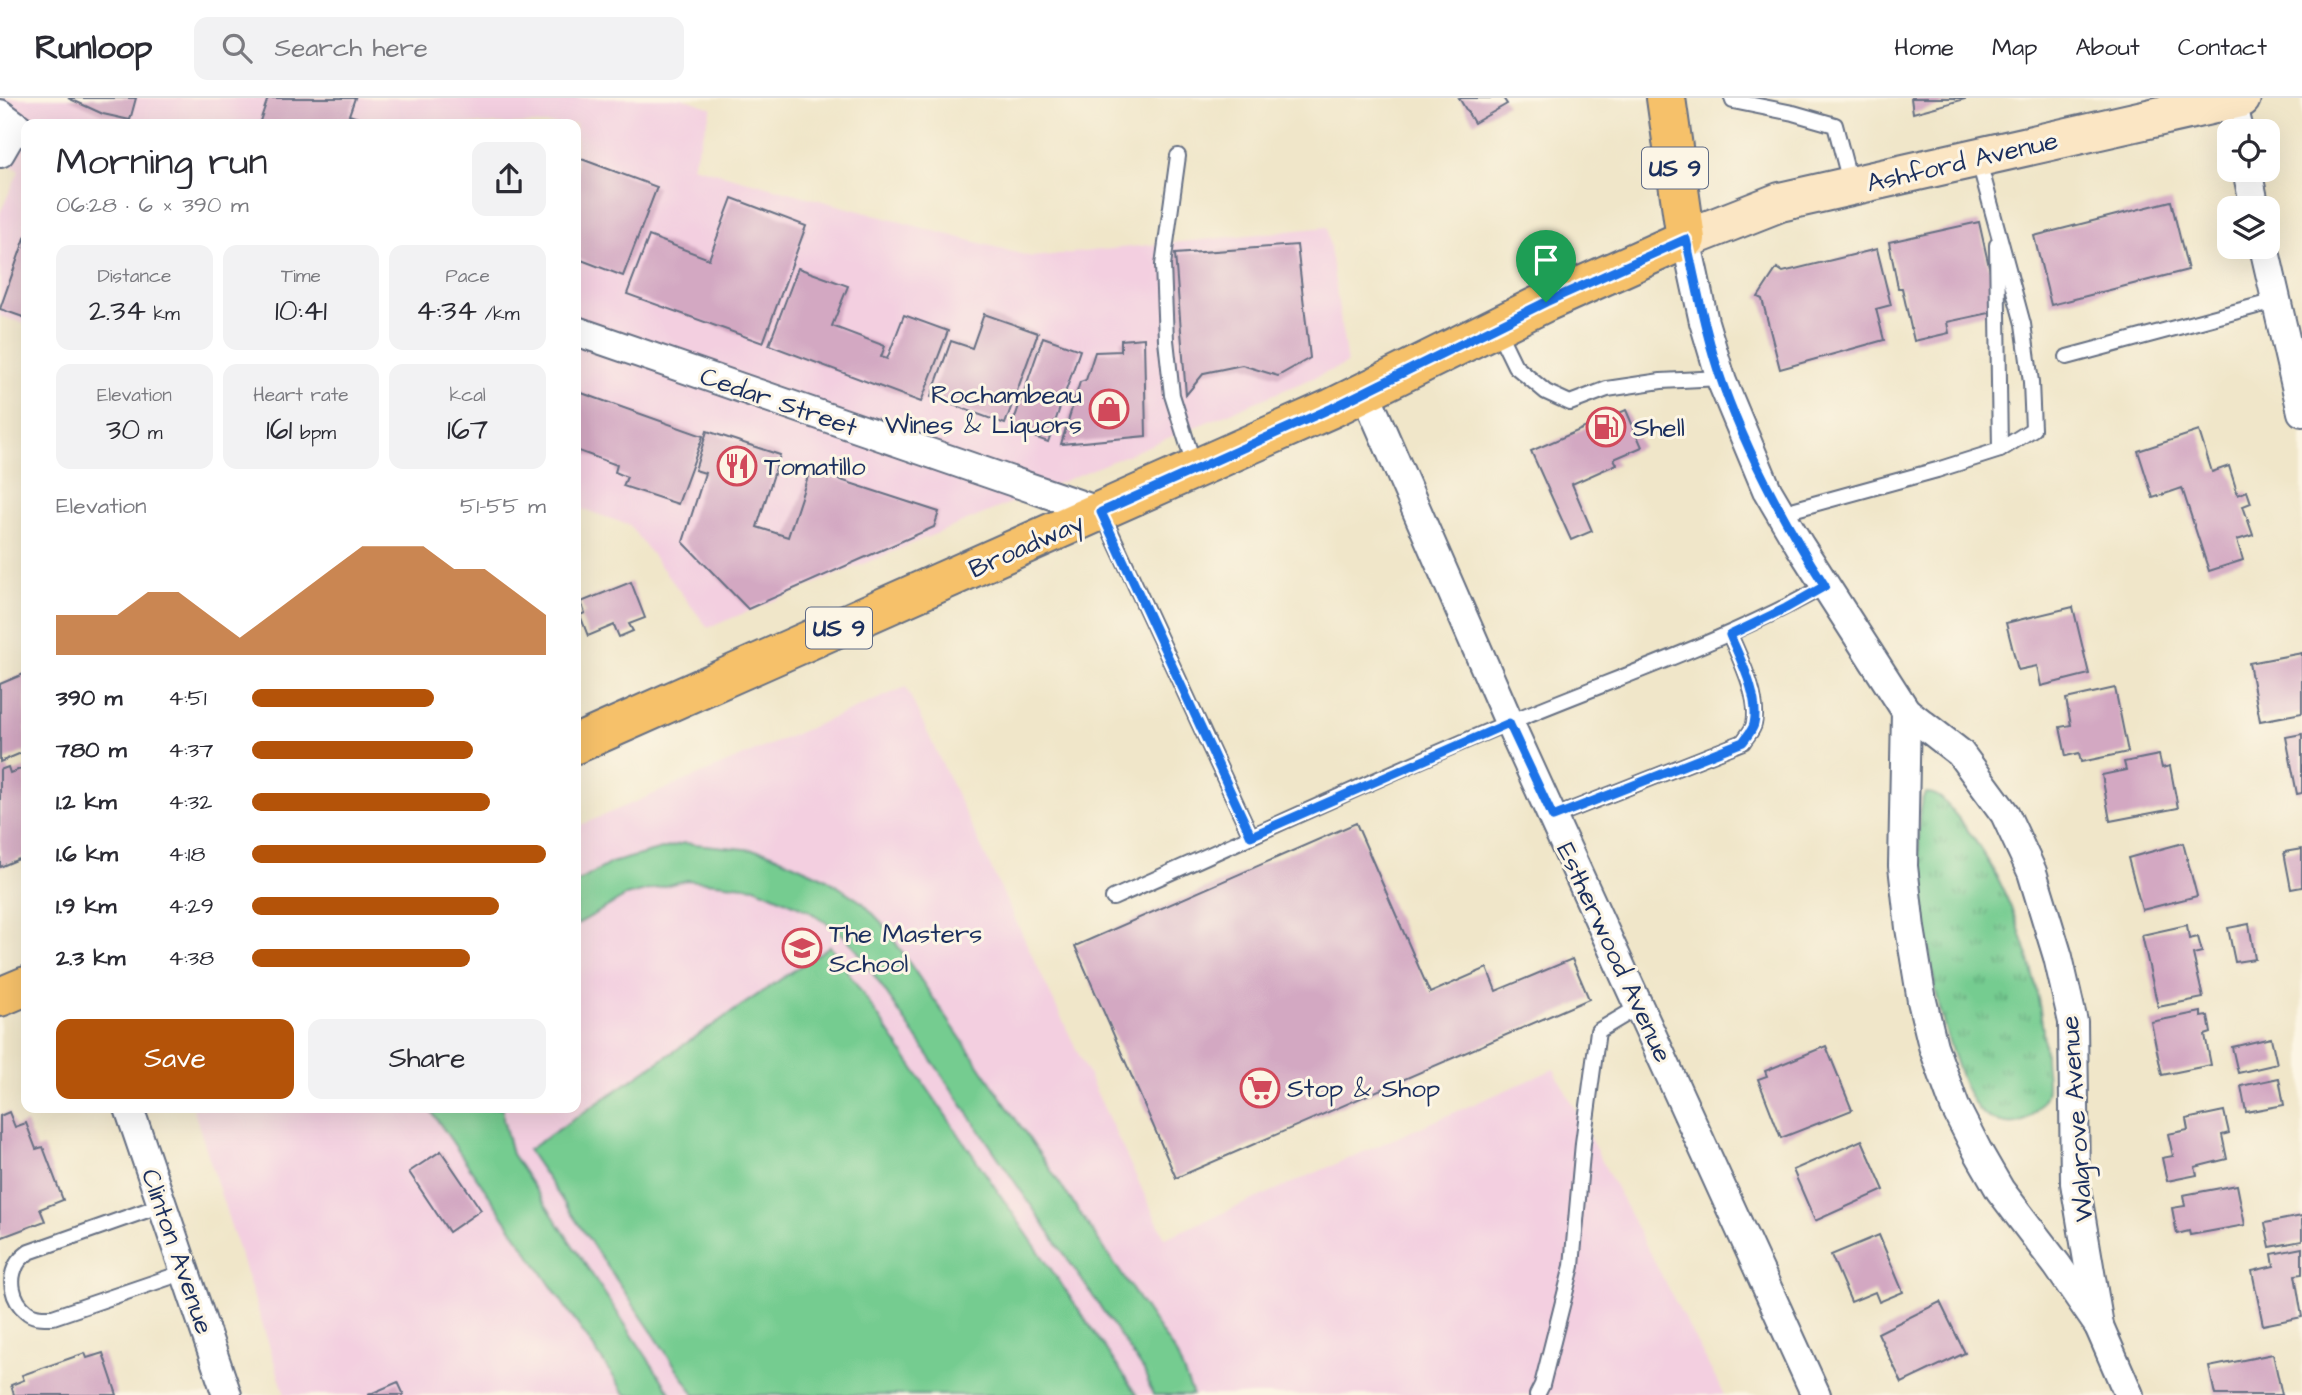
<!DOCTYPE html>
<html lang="en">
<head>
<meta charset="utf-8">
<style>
  body { margin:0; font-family:"Architects Daughter",sans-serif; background:#f2f2f3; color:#2b2b33; height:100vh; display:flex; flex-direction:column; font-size:26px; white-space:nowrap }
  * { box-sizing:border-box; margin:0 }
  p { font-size:23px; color:#7c7c81 }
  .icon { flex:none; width:38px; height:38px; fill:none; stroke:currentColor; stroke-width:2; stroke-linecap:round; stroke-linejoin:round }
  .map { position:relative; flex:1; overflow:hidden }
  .sheet { position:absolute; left:21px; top:21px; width:560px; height:994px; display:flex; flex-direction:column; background:#fff; border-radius:14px; box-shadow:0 7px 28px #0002 }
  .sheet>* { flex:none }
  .tools { position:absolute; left:2217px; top:21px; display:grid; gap:14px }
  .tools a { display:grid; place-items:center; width:63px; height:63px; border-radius:14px; background:#fff; box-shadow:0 7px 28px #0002; font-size:35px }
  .pin { position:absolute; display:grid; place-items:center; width:60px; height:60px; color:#fff; margin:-72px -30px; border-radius:50% 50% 50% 0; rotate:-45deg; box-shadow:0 0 7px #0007 }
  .pin .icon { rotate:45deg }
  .round { display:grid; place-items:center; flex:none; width:74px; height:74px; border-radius:14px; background:#f2f2f3 }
  .head { display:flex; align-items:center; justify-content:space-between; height:119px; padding:0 35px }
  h1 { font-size:38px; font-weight:600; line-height:52px }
  .metrics { display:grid; grid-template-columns:repeat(3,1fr); gap:10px; height:119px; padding:7px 35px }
  .metrics div { display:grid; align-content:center; border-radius:14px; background:#f2f2f3; text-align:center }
  .metrics b { font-size:30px; font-weight:600 }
  .metrics small { font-size:19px; font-weight:400 }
  .metrics p { font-size:19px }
  .chart { height:196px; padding:14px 35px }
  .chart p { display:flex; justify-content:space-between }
  .chart svg { width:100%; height:126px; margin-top:7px; fill:#b45309; opacity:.7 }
  .button { display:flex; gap:14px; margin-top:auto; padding:14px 35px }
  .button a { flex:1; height:80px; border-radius:14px; background:#b45309; color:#fff; font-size:28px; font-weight:600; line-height:80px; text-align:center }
  .button a+a { background:#f2f2f3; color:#2b2b33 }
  ul { padding:0 35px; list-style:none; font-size:23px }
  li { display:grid; grid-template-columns:112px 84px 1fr; align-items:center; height:52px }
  li i { height:18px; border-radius:9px; background:#b45309 }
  header { display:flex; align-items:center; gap:42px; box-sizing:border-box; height:98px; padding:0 35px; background:#fff; border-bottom:2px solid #e1e1e2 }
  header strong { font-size:33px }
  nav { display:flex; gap:38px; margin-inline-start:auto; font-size:24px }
  .search { width:490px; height:63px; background:#f2f2f3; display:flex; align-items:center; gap:18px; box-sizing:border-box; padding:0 24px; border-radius:14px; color:#7c7c81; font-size:26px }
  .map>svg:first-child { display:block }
</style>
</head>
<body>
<header>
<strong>Runloop</strong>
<div class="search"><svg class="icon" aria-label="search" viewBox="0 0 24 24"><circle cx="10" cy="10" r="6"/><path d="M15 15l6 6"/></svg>Search here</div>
<nav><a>Home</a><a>Map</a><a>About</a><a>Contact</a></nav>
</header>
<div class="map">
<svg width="2302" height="1297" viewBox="0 0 2302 1297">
  <defs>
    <pattern id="grass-tufts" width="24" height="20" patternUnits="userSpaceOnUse" patternTransform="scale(1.75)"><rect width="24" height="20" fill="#75cc90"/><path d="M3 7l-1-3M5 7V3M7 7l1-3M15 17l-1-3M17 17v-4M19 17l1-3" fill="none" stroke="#5fa679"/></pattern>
  </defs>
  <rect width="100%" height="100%" fill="#fcf5e5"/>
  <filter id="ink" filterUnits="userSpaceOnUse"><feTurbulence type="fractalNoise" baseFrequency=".0143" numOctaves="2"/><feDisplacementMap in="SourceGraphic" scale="14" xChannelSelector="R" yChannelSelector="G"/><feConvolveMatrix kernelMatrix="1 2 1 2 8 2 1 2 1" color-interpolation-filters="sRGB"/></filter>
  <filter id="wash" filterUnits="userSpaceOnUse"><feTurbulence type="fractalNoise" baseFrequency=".00686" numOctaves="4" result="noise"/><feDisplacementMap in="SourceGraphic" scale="28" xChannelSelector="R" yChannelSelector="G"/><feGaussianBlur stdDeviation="1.57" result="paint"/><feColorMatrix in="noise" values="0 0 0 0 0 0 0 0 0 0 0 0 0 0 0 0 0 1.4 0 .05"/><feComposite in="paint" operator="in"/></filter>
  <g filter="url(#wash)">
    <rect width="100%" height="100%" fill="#f0e6c9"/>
    <!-- built -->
    <g fill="#f3cfe0">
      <polygon points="0,0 683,0 712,10 692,68 1032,159 1327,129 1347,266 708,530 629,427 576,409 576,26 26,26 26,226 0,218 0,115 19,73 0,58"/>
      <polygon points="906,589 1165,1140 1554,971 1724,1297 285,1297 193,1010 576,1010 576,729"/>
    </g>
    <!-- grass -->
    <path fill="url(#grass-tufts)" stroke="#487e77" stroke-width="2" d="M1926 695C1940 695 1946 705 1954 715 2009 779 2041 875 2045 959 2045 970 2049 986 2046 996 2042 1007 2029 1024 2017 1025 2004 1027 1988 1022 1979 1012 1961 991 1943 927 1937 898 1930 868 1907 714 1926 695Z"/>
    <!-- park -->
    <g fill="#75cc90" stroke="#487e77" stroke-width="2">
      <polygon points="684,745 765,753 825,780 863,805 882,825 1176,1256 1193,1297 1153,1297 1144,1273 854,848 839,833 807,812 755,789 687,782 626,798 576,827 576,785 611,765"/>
      <polygon points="830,848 1137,1297 695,1297 528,1052"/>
      <polygon points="429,1010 503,1010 503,1021 512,1056 672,1297 626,1297"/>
    </g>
    <g id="blocks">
      <!-- building -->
      <g fill="#d3a8c2">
        <polygon points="68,0 136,0 130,22 103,16"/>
        <polygon points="268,0 355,0 349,17 375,26 259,26"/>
        <polygon points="1459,0 1503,0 1507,6 1474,25"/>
        <polygon points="1911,0 1965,0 1965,1 1913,15"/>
        <polygon points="576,59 657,89 623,178 576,160"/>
        <polygon points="732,100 806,128 763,245 627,196 649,138 709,161"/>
        <polygon points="2171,103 2188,172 2051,207 2034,138"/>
        <polygon points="1979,124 1999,213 1947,224 1949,235 1914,243 1902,190 1898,190 1889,144"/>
        <polygon points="26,137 26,220 0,211"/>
        <polygon points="1297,147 1310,260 1278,278 1242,267 1204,275 1186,297 1175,156"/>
        <polygon points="1877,151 1891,207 1876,211 1884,242 1780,271 1762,201 1758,199 1777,170 1783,174"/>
        <polygon points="798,170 848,188 832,228 885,248 881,259 887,261 904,217 948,233 921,304 769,247"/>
        <polygon points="984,216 1038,235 1005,326 931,299 951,243 972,250"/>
        <polygon points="1043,239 1080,252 1048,344 1011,331"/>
        <polygon points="1144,240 1146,338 1061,346 1080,284 1086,282 1095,254 1121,253 1121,242"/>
        <polygon points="576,293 703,338 678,406 623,388 627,379 615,374 617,367 576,352"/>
        <polygon points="1626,312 1642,349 1614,361 1617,366 1572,386 1592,433 1571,442 1531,353"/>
        <polygon points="707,333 780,357 757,429 788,439 810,372 939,414 934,429 748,511 683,444 705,375 695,372"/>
        <polygon points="2199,333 2212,374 2229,368 2238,397 2247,393 2251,405 2243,408 2253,437 2237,442 2243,462 2209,473 2182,390 2153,400 2138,353"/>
        <polygon points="631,484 645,520 629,526 633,533 619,539 614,527 588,538 580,517 585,515 581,504"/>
        <polygon points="2073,509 2089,576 2041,588 2037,568 2018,572 2006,525"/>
        <polygon points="2302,555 2302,615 2260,623 2249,565"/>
        <polygon points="26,575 26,653 0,664 0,586"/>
        <polygon points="2115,590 2128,654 2081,664 2079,655 2066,658 2060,629 2071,627 2066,601"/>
        <polygon points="2302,636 2302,695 2297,696 2286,639"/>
        <polygon points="2159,657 2162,670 2170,668 2178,710 2110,723 2102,677 2126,672 2124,664"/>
        <polygon points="8,669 10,675 26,669 26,758 0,769 0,672"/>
        <polygon points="1356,725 1430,895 1487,870 1496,893 1572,861 1589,901 1176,1080 1075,848"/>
        <polygon points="2183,745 2197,798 2142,812 2128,760"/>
        <polygon points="2302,751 2302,789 2291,791 2284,754"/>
        <polygon points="2249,826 2255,861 2235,864 2228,830"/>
        <polygon points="2187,827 2189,841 2198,839 2202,854 2193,856 2203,900 2158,909 2142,837"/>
        <polygon points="2201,914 2201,919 2208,918 2211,935 2205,937 2211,967 2162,977 2151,924"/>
        <polygon points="2271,940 2277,966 2238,975 2232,949"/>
        <polygon points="1826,948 1852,1012 1781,1040 1758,981 1767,978 1765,973"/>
        <polygon points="2279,980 2284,1007 2246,1014 2241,988"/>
        <polygon points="2224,1013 2229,1035 2222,1037 2227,1061 2195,1069 2197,1077 2167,1083 2162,1060 2173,1058 2168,1036 2188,1032 2186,1021"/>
        <polygon points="9,1014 15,1029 26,1025 36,1051 43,1049 63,1102 40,1111 45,1123 0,1140 0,1018"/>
        <polygon points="1862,1042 1884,1092 1815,1123 1793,1072"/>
        <polygon points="441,1053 481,1112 449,1134 409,1074"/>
        <polygon points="2237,1087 2245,1127 2190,1137 2189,1133 2177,1136 2172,1110 2185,1108 2183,1097"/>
        <polygon points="2302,1118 2302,1143 2270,1149 2265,1125"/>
        <polygon points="1879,1137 1903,1194 1879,1204 1875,1194 1851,1204 1831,1157"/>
        <polygon points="2302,1150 2302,1176 2295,1177 2302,1219 2263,1227 2252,1173 2274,1168 2272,1156"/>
        <polygon points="1940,1204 1965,1255 1902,1285 1878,1235"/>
        <polygon points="85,1255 87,1260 103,1255 117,1297 14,1297 11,1287 24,1282 22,1277"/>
        <polygon points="2273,1256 2282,1297 2215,1297 2209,1269"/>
        <polygon points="398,1284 404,1297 368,1297"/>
      </g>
    </g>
  </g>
  <g filter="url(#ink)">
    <use href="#blocks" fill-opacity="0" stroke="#666f83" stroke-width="2"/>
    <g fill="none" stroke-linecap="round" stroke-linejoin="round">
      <defs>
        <g id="lane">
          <polyline points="1732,0 1733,3 1793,15 1835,27 1851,88"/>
          <polyline points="1178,58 1163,167 1166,242 1172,297 1195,370"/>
          <polyline points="1997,147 2000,352"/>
          <polyline points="1497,231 1515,268 1546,294 1570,305 1607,291 1661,283 1721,280"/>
          <polyline points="2067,259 2275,203"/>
          <polyline points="1102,415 1251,738"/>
          <polyline points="1781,415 1937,372 2000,352 2033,331 2031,284 2023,226 1978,60"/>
          <path d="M1553 719 1743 644C1746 639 1753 632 1754 626 1760 599 1740 561 1730 537"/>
          <path d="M1113 800C1245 742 1376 680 1510 624 1615 580 1725 544 1825 488"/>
          <path d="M162 1107 29 1154C25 1157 19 1162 17 1166 8 1181 12 1202 26 1213 33 1220 44 1219 53 1219L185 1174"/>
          <polyline points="1537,1297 1542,1287 1572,1168 1583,1045 1598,933 1640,908"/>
        </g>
        <g id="street">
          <polyline points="2232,2 2239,33"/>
          <polyline points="0,16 26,35"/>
          <polyline points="0,55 15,29"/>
          <polyline points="2247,72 2255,110"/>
          <polyline points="1686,141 1704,224 1722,284 1767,392 1800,448 1906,613 1960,655 2005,716 2032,774 2058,859 2073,924 2075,1085 2099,1228"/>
          <polyline points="2264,149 2302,314"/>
          <polyline points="576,233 1101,414"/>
          <polyline points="1365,294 1509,624 1816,1297"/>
          <polyline points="1906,613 1903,768 1910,830 1922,903 1933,948 1955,1009 1977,1052 2000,1092 2057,1167 2099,1228 2129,1297"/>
          <polyline points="129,1010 227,1297"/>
        </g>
        <polyline id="secondary" points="1686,141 1780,104 2241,0"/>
        <g id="primary">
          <polyline points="576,646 1332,310 1546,204 1686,141 1666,0"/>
          <polyline points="0,899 26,888"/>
        </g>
      </defs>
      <!-- lane casing -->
      <use href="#lane" stroke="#666f83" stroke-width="18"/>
      <!-- street casing -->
      <use href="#street" stroke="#666f83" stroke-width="32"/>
      <!-- secondary casing -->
      <use href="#secondary" stroke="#666f83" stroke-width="42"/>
      <!-- primary casing -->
      <use href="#primary" stroke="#666f83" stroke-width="42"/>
      <!-- lane -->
      <use href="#lane" stroke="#fff" stroke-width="14"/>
      <!-- street -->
      <use href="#street" stroke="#fff" stroke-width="28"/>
      <!-- secondary -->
      <use href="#secondary" stroke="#fbe6c4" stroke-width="38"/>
      <!-- primary -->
      <use href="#primary" stroke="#f6c16b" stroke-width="38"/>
    </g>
  </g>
  <g fill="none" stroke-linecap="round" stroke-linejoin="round" filter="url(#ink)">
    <defs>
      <path id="route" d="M1686 141C1697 190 1706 240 1723 287 1749 359 1784 424 1825 488L1786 510 1730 537C1740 561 1760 599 1754 626 1753 632 1746 639 1743 644L1553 719 1509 625 1251 738 1101 414 1332 310 1546 204Z"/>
    </defs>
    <!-- route casing -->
    <use href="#route" stroke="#fff" stroke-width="14"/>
    <!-- route -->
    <use href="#route" stroke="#1a73e8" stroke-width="9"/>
  </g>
  <!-- icons -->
  <defs>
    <symbol id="shop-ring" viewBox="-11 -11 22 22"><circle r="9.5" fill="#fcf5e5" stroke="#d1495b" stroke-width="1.5"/><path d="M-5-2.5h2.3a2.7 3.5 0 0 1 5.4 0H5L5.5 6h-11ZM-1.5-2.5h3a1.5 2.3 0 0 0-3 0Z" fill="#d1495b"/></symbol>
    <symbol id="fuel-ring" viewBox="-11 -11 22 22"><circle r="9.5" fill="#fcf5e5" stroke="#d1495b" stroke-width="1.5"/><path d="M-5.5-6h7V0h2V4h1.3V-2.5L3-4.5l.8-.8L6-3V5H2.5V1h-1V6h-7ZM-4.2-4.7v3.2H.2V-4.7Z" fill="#d1495b"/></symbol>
    <symbol id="restaurant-ring" viewBox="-11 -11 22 22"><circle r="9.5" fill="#fcf5e5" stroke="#d1495b" stroke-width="1.5"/><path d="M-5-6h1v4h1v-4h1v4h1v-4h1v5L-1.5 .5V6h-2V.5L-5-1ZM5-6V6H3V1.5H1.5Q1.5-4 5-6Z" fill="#d1495b"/></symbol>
    <symbol id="school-ring" viewBox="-11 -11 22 22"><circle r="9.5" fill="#fcf5e5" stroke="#d1495b" stroke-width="1.5"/><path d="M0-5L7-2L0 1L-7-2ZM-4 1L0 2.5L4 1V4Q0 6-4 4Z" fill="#d1495b"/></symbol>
    <symbol id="supermarket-ring" viewBox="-11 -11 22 22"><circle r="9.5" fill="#fcf5e5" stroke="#d1495b" stroke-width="1.5"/><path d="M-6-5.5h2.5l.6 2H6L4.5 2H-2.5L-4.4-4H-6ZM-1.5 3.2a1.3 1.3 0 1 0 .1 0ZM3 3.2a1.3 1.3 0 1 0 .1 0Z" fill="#d1495b"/></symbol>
  </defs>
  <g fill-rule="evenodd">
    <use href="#shop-ring" x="1087" y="289" width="44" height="44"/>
    <use href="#fuel-ring" x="1584" y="307" width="44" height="44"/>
    <use href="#restaurant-ring" x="715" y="346" width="44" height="44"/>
    <use href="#school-ring" x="780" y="828" width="44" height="44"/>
    <use href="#supermarket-ring" x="1238" y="968" width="44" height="44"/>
  </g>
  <g text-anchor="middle" stroke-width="6" stroke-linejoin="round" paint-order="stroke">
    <!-- shield labels -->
    <g fill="#fcf5e5" stroke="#5e6a86" stroke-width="2">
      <rect x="1642" y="49.5" width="66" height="41" rx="5"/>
      <rect x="806" y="509.5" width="66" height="41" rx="5"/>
    </g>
    <g font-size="24" font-weight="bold" fill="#1b2f5e">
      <text x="1675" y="78">US 9</text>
      <text x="839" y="538">US 9</text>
    </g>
    <!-- street labels -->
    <g font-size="26" fill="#1b2f5e" stroke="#fcf5e5">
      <text transform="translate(1962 63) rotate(-13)" y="9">Ashford Avenue</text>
      <text transform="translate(779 303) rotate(19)" y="9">Cedar Street</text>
      <text transform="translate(1026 447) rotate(-24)" y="9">Broadway</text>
      <text transform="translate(1615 854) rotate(65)" y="9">Estherwood Avenue</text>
      <text transform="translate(2076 1021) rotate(-94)" y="9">Walgrove Avenue</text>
      <text transform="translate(178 1153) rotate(71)" y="9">Clinton Avenue</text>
    </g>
    <!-- poi labels -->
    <g font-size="26" fill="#1b2f5e" stroke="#fcf5e5" text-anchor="start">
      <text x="1082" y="305" text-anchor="end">Rochambeau<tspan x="1082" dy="30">Wines &amp; Liquors</tspan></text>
      <text x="1633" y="338">Shell</text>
      <text x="764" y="377">Tomatillo</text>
      <text x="829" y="844">The Masters<tspan x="829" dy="30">School</tspan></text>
      <text x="1287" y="999">Stop &amp; Shop</text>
    </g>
  </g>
</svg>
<div class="tools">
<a><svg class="icon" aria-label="locate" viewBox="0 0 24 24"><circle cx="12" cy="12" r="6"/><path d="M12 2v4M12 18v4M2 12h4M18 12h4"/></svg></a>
<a><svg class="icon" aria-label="layers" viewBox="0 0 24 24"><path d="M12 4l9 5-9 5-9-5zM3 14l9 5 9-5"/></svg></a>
</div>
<div class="pin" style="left:1546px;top:204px;background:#1e9e55"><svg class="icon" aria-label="arrive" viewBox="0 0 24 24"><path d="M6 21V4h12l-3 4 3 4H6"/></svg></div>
<section class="sheet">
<div class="head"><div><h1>Morning run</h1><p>06:28 · 6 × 390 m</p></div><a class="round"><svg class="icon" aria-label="share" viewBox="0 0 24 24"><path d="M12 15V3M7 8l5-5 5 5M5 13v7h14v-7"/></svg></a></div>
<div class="metrics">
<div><p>Distance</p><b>2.34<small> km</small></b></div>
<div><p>Time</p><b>10:41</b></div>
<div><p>Pace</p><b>4:34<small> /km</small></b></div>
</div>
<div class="metrics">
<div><p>Elevation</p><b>30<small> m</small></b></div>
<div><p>Heart rate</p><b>161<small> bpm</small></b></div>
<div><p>kcal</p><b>167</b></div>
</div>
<div class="chart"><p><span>Elevation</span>51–55 m</p>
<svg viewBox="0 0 160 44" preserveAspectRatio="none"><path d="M0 44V30L10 30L20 30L30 22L40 22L50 30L60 38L70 30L80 22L90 14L100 6L110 6L120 6L130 14L140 14L150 22L160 30V44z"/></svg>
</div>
<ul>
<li><b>390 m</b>4:51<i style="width:62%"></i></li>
<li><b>780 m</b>4:37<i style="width:75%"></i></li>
<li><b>1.2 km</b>4:32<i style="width:81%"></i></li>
<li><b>1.6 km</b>4:18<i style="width:100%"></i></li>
<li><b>1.9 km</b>4:29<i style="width:84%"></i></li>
<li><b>2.3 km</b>4:38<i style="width:74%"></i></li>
</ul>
<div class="button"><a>Save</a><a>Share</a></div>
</section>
</div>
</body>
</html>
